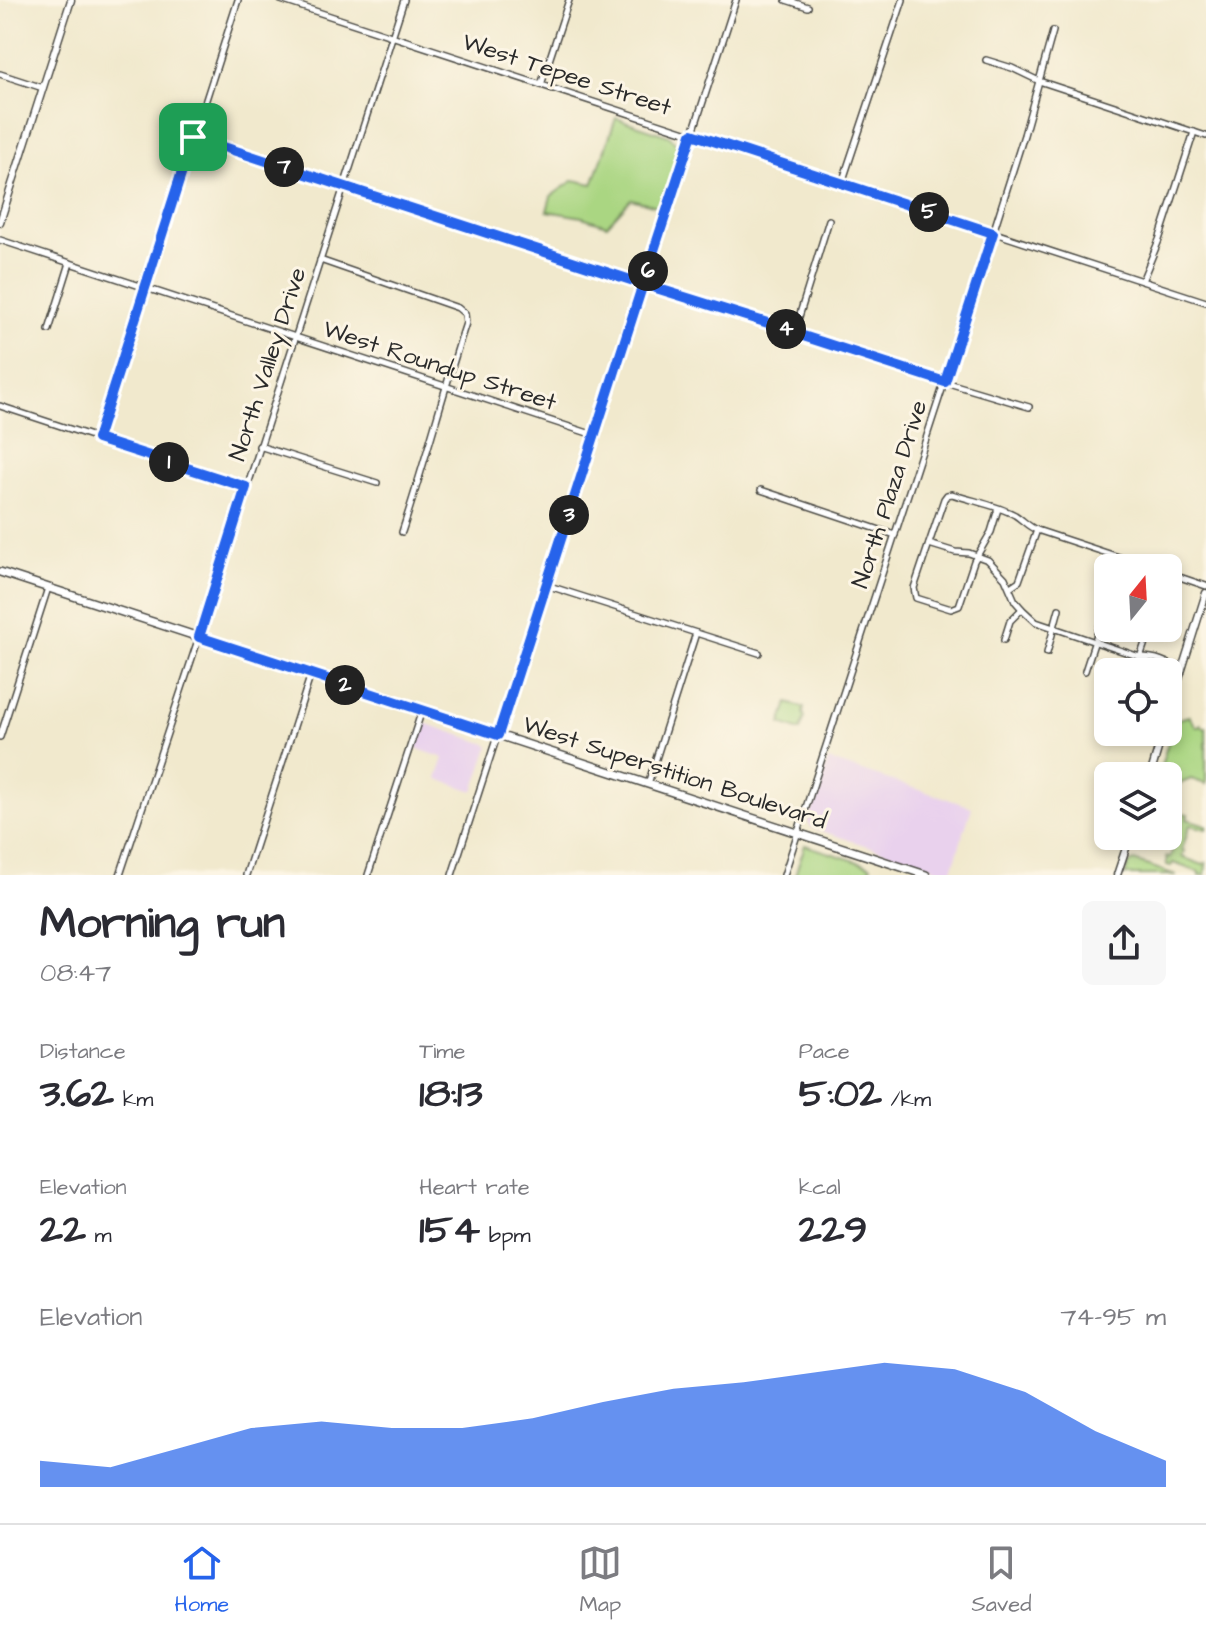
<!DOCTYPE html>
<html lang="en">
<head>
<meta charset="utf-8">
<style>
  body { margin:0; font-family:"Architects Daughter",sans-serif; background:#f7f7f7; color:#2b2b33; height:100vh; display:flex; flex-direction:column; font-size:30px; white-space:nowrap }
  * { box-sizing:border-box; margin:0 }
  p { font-size:26px; color:#7c7c81 }
  .icon { flex:none; width:44px; height:44px; fill:none; stroke:currentColor; stroke-width:2; stroke-linecap:round; stroke-linejoin:round }
  .map { position:relative; height:875px; overflow:hidden }
  .details { display:flex; flex-direction:column; background:#fff; flex:1 }
  .details>* { flex:none }
  .needle { width:52px; rotate:18deg }
  .buttons { position:absolute; left:1094px; top:554px; display:grid; gap:16px }
  .buttons a { display:grid; place-items:center; width:88px; height:88px; border-radius:12px; background:#fff; box-shadow:0 4px 12px #0003; font-size:40px }
  .pin { position:absolute; display:grid; place-items:center; width:68px; height:68px; color:#fff; margin:-34px; border-radius:16px; box-shadow:0 4px 12px #0006 }
  .km { position:absolute; width:40px; height:40px; margin:-20px; border-radius:50%; background:#222; color:#fff; font-size:22px; line-height:40px; text-align:center }
  .round { display:grid; place-items:center; flex:none; width:84px; height:84px; border-radius:12px; background:#f7f7f7 }
  .headline { display:flex; align-items:center; justify-content:space-between; height:136px; padding:0 40px }
  h1 { font-size:44px; font-weight:700; line-height:60px }
  .stats { display:grid; grid-template-columns:repeat(3,1fr); gap:12px; height:136px; padding:8px 40px }
  .stats div { display:grid; align-content:center }
  .stats b { font-size:40px; font-weight:700 }
  .stats small { font-size:22px; font-weight:400 }
  .stats p { font-size:22px }
  .chart { height:224px; padding:16px 40px }
  .chart p { display:flex; justify-content:space-between }
  .chart svg { width:100%; height:144px; margin-top:8px; fill:#2563eb; opacity:.7 }
  .dock { display:flex; justify-content:space-around; align-items:center; height:112px; border-top:2px solid #e1e1e2; background:#fff; font-size:22px; color:#7c7c81 }
  .dock a { display:grid; justify-items:center; gap:4px }
  .dock .selected { color:#2563eb }
  .map>svg:first-child { display:block }
</style>
</head>
<body>
<div class="map">
<svg width="1206" height="875" viewBox="0 0 1206 875">
  <rect width="100%" height="100%" fill="#fcf5e5"/>
  <filter id="ink" filterUnits="userSpaceOnUse"><feTurbulence type="fractalNoise" baseFrequency=".0125" numOctaves="2"/><feDisplacementMap in="SourceGraphic" scale="16" xChannelSelector="R" yChannelSelector="G"/><feConvolveMatrix kernelMatrix="1 2 1 2 8 2 1 2 1" color-interpolation-filters="sRGB"/></filter>
  <filter id="wash" filterUnits="userSpaceOnUse"><feTurbulence type="fractalNoise" baseFrequency=".006" numOctaves="4" result="noise"/><feDisplacementMap in="SourceGraphic" scale="32" xChannelSelector="R" yChannelSelector="G"/><feGaussianBlur stdDeviation="1.8" result="paint"/><feColorMatrix in="noise" values="0 0 0 0 0 0 0 0 0 0 0 0 0 0 0 0 0 1.4 0 .05"/><feComposite in="paint" operator="in"/></filter>
  <g filter="url(#wash)">
    <rect width="100%" height="100%" fill="#f1e9cd"/>
    <!-- built -->
    <g fill="#e9d1ed">
      <polygon points="424,723 487,744 489,747 474,791 437,779 444,758 415,748"/>
      <polygon points="828,760 972,807 951,873 812,828 808,823"/>
    </g>
    <!-- green -->
    <g fill="#aad682" stroke="#6a8056" stroke-width="2">
      <polygon points="616,118 669,136 682,149 660,207 631,199 607,225 582,217 547,211 551,196 574,180 593,184"/>
      <polygon points="788,703 804,708 803,713 805,717 800,731 781,724"/>
      <polygon points="1189,716 1197,727 1201,724 1204,728 1206,727 1206,784 1191,779 1179,784 1173,773 1160,769 1175,720"/>
      <polygon points="1182,813 1188,814 1187,819 1206,825 1206,829 1190,825 1182,849 1184,851 1182,857 1203,865 1206,863 1205,875 1199,875 1199,872 1173,863 1171,866 1167,865 1166,857 1170,858 1182,821 1177,819"/>
      <polygon points="805,845 871,866 868,875 795,875"/>
      <polygon points="1134,861 1176,875 1125,875 1129,864"/>
    </g>
  </g>
  <g filter="url(#ink)">
    <g fill="none" stroke-linecap="round" stroke-linejoin="round">
      <defs>
        <g id="minor">
          <polyline points="281,0 1206,302"/>
          <polyline points="786,0 808,7"/>
          <polyline points="986,60 1012,68 1039,81 1206,136"/>
          <polyline points="0,74 43,88"/>
          <polyline points="541,85 569,0"/>
          <polyline points="193,137 652,287 787,329 794,333 945,382 1029,407"/>
          <polyline points="842,183 903,0"/>
          <polyline points="0,240 594,435"/>
          <path d="M320 260 458 308 465 314 466 323C443 392 425 463 402 532"/>
          <polyline points="1142,281 1159,240 1194,132"/>
          <polyline points="49,330 70,263"/>
          <polyline points="794,333 829,220"/>
          <polyline points="0,406 246,487"/>
          <polyline points="97,439 238,0"/>
          <polyline points="259,446 377,483"/>
          <polyline points="761,490 895,535"/>
          <path d="M998 509 991 532 974 561 959 606 951 609 916 598 914 588 944 499 947 495 952 494C972 501 996 505 1015 515 1023 520 1028 527 1037 530L1152 568"/>
          <path d="M929 544 955 552 969 553 988 560 1005 578 1015 601 1022 609 1036 622 1140 657C1152 667 1167 670 1182 671"/>
          <polyline points="1168,573 1206,586"/>
          <polyline points="546,585 759,653"/>
          <polyline points="1010,587 1019,581 1037,530"/>
          <polyline points="1004,640 1010,621 1022,609"/>
          <polyline points="1047,653 1059,609"/>
          <path d="M1141 657C1156 657 1167 662 1180 670"/>
          <polyline points="1085,671 1101,622"/>
          <polyline points="1135,672 1149,631"/>
          <polyline points="0,737 48,588"/>
          <polyline points="648,784 696,633"/>
          <polyline points="120,875 199,637 404,0"/>
          <polyline points="246,875 311,674"/>
          <polyline points="368,875 422,710"/>
          <polyline points="452,875 736,0"/>
          <polyline points="784,875 993,233 1024,135 1053,31"/>
        </g>
        <g id="tertiary">
          <polyline points="0,222 71,0"/>
          <polyline points="1168,714 1206,593"/>
          <polyline points="1150,776 1163,732"/>
          <polyline points="1117,875 1130,836"/>
        </g>
        <polyline id="secondary" points="0,572 926,875"/>
      </defs>
      <!-- minor casing -->
      <use href="#minor" stroke="#494843" stroke-width="8"/>
      <!-- tertiary casing -->
      <use href="#tertiary" stroke="#494843" stroke-width="9"/>
      <!-- secondary casing -->
      <use href="#secondary" stroke="#494843" stroke-width="10"/>
      <!-- minor -->
      <use href="#minor" stroke="#fff" stroke-width="5"/>
      <!-- tertiary -->
      <use href="#tertiary" stroke="#fff" stroke-width="6"/>
      <!-- secondary -->
      <use href="#secondary" stroke="#fff" stroke-width="7"/>
    </g>
  </g>
  <g fill="none" stroke-linecap="round" stroke-linejoin="round" filter="url(#ink)">
    <defs>
      <polyline id="route" points="193,137 97,439 246,487 199,637 498,735 643,284 787,329 794,333 945,382 993,233 692,134 643,284 193,137"/>
    </defs>
    <!-- route casing -->
    <use href="#route" stroke="#fff" stroke-width="16"/>
    <!-- route -->
    <use href="#route" stroke="#2563eb" stroke-width="10"/>
  </g>
  <g text-anchor="middle" stroke-width="6" stroke-linejoin="round" paint-order="stroke">
    <!-- street labels -->
    <g font-size="24" fill="#2b2b2b" stroke="#fcf5e5">
      <text transform="translate(567 74) rotate(18)" y="8">West Tepee Street</text>
      <text transform="translate(267 364) rotate(-72)" y="8">North Valley Drive</text>
      <text transform="translate(440 365) rotate(18)" y="8">West Roundup Street</text>
      <text transform="translate(889 494) rotate(-72)" y="8">North Plaza Drive</text>
      <text transform="translate(675 772) rotate(18)" y="8">West Superstition Boulevard</text>
    </g>
  </g>
</svg>
<div class="buttons">
<a><svg class="needle" viewBox="-14 -14 28 28"><path d="M0-13l5 13h-10z" fill="#e53935"/><path d="M0 13l5-13h-10z" fill="#7c7c81"/></svg></a>
<a><svg class="icon" aria-label="locate" viewBox="0 0 24 24"><circle cx="12" cy="12" r="6"/><path d="M12 2v4M12 18v4M2 12h4M18 12h4"/></svg></a>
<a><svg class="icon" aria-label="layers" viewBox="0 0 24 24"><path d="M12 4l9 5-9 5-9-5zM3 14l9 5 9-5"/></svg></a>
</div>
<div class="pin" style="left:193px;top:137px;background:#1e9e55"><svg class="icon" aria-label="arrive" viewBox="0 0 24 24"><path d="M6 21V4h12l-3 4 3 4H6"/></svg></div>
<b class="km" style="left:169px;top:462px">1</b>
<b class="km" style="left:345px;top:685px">2</b>
<b class="km" style="left:569px;top:515px">3</b>
<b class="km" style="left:786px;top:329px">4</b>
<b class="km" style="left:929px;top:212px">5</b>
<b class="km" style="left:648px;top:271px">6</b>
<b class="km" style="left:284px;top:167px">7</b>
</div>
<section class="details">
<div class="headline"><div><h1>Morning run</h1><p>08:47</p></div><a class="round"><svg class="icon" aria-label="share" viewBox="0 0 24 24"><path d="M12 15V3M7 8l5-5 5 5M5 13v7h14v-7"/></svg></a></div>
<div class="stats">
<div><p>Distance</p><b>3.62<small> km</small></b></div>
<div><p>Time</p><b>18:13</b></div>
<div><p>Pace</p><b>5:02<small> /km</small></b></div>
</div>
<div class="stats">
<div><p>Elevation</p><b>22<small> m</small></b></div>
<div><p>Heart rate</p><b>154<small> bpm</small></b></div>
<div><p>kcal</p><b>229</b></div>
</div>
<div class="chart"><p><span>Elevation</span>74–95 m</p>
<svg viewBox="0 0 160 44" preserveAspectRatio="none"><path d="M0 44V36L10 38L20 32L30 26L40 24L50 26L60 26L70 23L80 18L90 14L100 12L110 9L120 6L130 8L140 15L150 27L160 36V44z"/></svg>
</div>
</section>
<nav class="dock">
<a class="selected"><svg class="icon" aria-label="home" viewBox="0 0 24 24"><path d="M3 11l9-7 9 7M6 9v11h12V9"/></svg>Home</a>
<a><svg class="icon" aria-label="map" viewBox="0 0 24 24"><path d="M3 6l6-2 6 2 6-2v14l-6 2-6-2-6 2zM9 4v14M15 6v14"/></svg>Map</a>
<a><svg class="icon" aria-label="saved" viewBox="0 0 24 24"><path d="M7 4h10v16l-5-4-5 4z"/></svg>Saved</a>
</nav>
</body>
</html>
